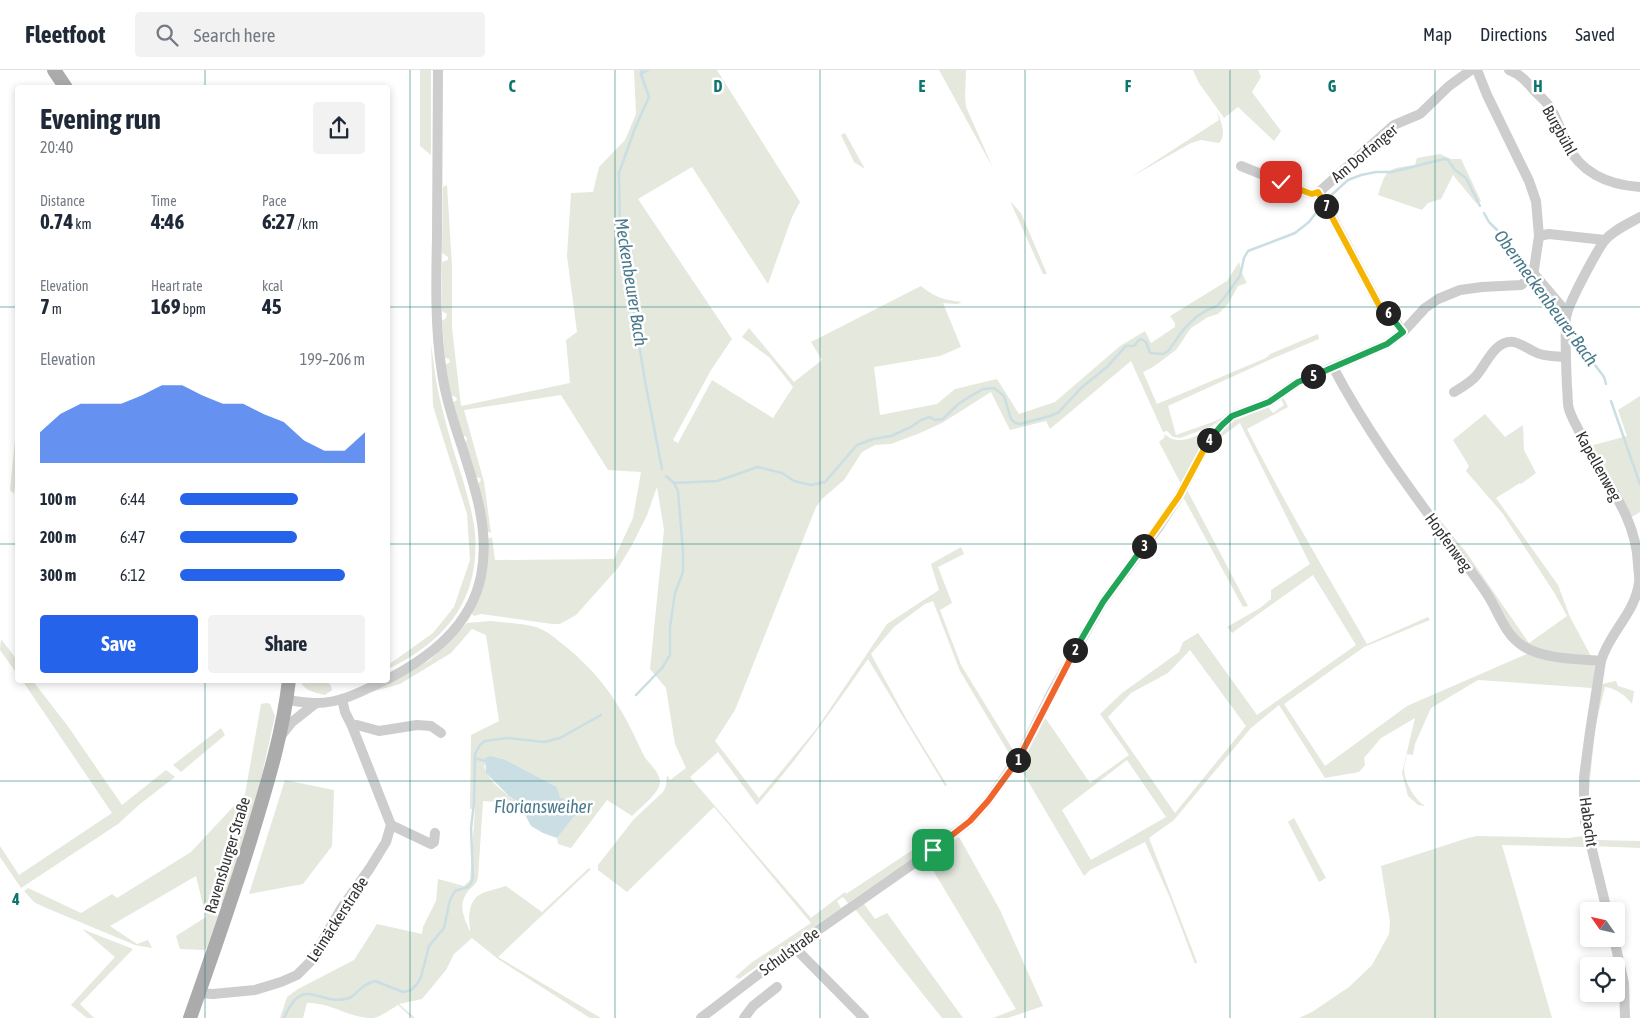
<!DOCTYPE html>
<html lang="en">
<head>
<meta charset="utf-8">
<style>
  body { margin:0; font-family:"Asap Condensed",sans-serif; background:#f2f2f3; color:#1f2937; height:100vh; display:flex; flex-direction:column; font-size:19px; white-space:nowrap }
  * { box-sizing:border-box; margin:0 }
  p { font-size:16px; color:#747a83 }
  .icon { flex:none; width:28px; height:28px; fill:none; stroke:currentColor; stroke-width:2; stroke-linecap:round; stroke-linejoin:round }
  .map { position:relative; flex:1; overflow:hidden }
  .panel { position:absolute; left:15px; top:15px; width:375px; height:598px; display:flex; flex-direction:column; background:#fff; border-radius:5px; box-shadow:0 2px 8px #0003 }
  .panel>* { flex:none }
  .needle { width:32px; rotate:304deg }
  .tools { position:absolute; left:1580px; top:832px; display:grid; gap:10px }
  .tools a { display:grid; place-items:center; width:45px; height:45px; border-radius:5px; background:#fff; box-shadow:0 2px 8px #0003; font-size:25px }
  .pin { position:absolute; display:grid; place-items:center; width:42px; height:42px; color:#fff; margin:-21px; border-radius:10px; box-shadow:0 2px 8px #0006 }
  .km { position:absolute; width:25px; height:25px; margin:-12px; border-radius:50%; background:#222; color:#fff; font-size:14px; line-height:25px; text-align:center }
  .round { display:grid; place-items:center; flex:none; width:52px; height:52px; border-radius:5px; background:#f2f2f3 }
  .overview { display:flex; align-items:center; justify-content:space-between; height:85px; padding:0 25px }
  h1 { font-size:28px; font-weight:700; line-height:38px }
  .stats { display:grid; grid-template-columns:repeat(3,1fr); gap:8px; height:85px; padding:5px 25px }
  .stats div { display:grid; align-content:center }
  .stats b { font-size:21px; font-weight:700 }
  .stats small { font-size:14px; font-weight:400 }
  .stats p { font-size:14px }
  .chart { height:140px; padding:10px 25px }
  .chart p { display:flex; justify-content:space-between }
  .chart svg { width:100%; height:90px; margin-top:5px; fill:#2563eb; opacity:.7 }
  .primary-button { display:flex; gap:10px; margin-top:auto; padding:10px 25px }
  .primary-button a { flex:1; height:58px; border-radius:5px; background:#2563eb; color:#fff; font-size:20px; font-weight:700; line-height:58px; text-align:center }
  .primary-button a+a { background:#f2f2f3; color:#1f2937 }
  ul { padding:0 25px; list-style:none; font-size:16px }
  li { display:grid; grid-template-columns:80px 60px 1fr; align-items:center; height:38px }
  li i { height:12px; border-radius:6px; background:#2563eb }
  header { display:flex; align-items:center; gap:30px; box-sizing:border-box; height:70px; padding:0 25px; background:#fff; border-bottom:1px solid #e0e1e3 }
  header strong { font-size:24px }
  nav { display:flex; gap:28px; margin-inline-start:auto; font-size:18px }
  .search { width:350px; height:45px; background:#f2f2f3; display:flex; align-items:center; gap:12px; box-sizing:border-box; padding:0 18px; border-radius:5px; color:#747a83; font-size:19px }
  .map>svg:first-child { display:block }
</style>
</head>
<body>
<header>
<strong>Fleetfoot</strong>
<div class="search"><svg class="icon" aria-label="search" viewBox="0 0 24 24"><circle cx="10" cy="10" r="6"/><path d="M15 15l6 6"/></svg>Search here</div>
<nav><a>Map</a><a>Directions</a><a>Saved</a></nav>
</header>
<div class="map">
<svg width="1640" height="948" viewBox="0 0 1640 948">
  <rect width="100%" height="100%" fill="#fff"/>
  <!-- green -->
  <g fill="#e4e8dd" fill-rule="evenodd">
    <polygon points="420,0 431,0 431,85 420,76"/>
    <path d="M634 0H717L800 132 792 147 768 214 692 97 638 129 732 269 711 300 673 370 678 373 712 310 773 348 793 317 770 288 742 267 749 258 794 312 822 290 811 272 921 216C936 228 944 230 962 232L957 234 943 233 961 277 940 286 874 297 880 345 937 334 955 319 997 309 1019 344 1055 332 1120 276 1145 261 1151 273 1175 257V253L1170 246 1227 211 1239 192 1242 203 1247 213 1238 216 1228 234 1218 244 1208 247 1191 258 1176 280 1153 297 1143 302 1157 334 1266 288 1270 284 1318 264 1319 269 1269 290 1168 336 1176 365 1213 352 1223 347 1212 356 1180 368 1173 367 1167 361 1163 362 1131 291 1050 359 1046 351 1010 360 991 322 942 353 920 363 891 374 875 375 862 382 844 410 822 429 816 437 735 640 715 671 759 728 817 658 887 554 939 520 931 494 961 477 964 484 938 497 952 533 940 540 961 595 1015 683 1013 690 960 601 933 531 925 534 894 557 871 584 907 650 947 715 945 716 868 589C833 639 798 689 757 735L718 682 690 707 811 848 845 822 846 824 914 779 917 783 965 749 962 754 848 833 843 827 837 831 841 838 739 909 735 907 751 893 811 853 714 737 627 822 598 800V795L634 749 663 722 666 716 667 705 670 710 686 698 675 674 666 618 650 599 664 460 657 417 647 445 631 477 618 498 576 545 560 554H552L481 544 474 546 472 544 486 470 492 467 495 490 614 489 633 448 641 402 608 400 561 325 464 340 484 412 491 463 486 461 477 415 481 410 480 408 475 407 464 373 467 370 466 366 462 367 452 333 457 330 456 327 450 325 445 295 450 292 449 289 445 288 442 251 446 248 447 244 442 241V192L448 190V187L442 183 443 117 447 115 452 196V258L461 336 570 313 566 270 577 262 567 186 571 123 593 122 599 97 625 70 636 44Z"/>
    <polygon points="939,0 966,0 965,26 966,37 993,98"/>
    <polygon points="1193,0 1258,0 1261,7 1252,22 1281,61 1274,71 1238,37 1224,48 1199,13"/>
    <path d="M1217 42C1221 50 1227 66 1219 73L1201 70 1191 73 1131 107 1219 50Z"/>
    <polygon points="845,63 865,99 854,92 841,65"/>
    <path d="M1440 84 1451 89H1461L1481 131 1476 133 1453 105 1441 129 1428 133 1422 140 1378 125C1387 98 1386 99 1415 95L1417 88Z"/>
    <polygon points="1010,131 1021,143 1047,204 1043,204"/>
    <path d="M431 274C434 294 436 315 441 334 447 359 454 383 462 407 467 425 473 444 475 463 480 530 446 571 388 599V595L433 563 454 537 470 490 467 444 433 336Z"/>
    <polygon points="1640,326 1640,442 1630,448 1590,376 1627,366 1618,340"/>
    <path d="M1283 327 1288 337 1247 359C1284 432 1326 503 1367 574L1428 547 1430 550 1364 577 1284 634 1325 696 1407 636 1529 583 1587 592 1595 596 1592 618 1478 610 1431 638 1415 674 1413 685 1407 684C1406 689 1404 695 1404 700 1405 713 1414 729 1425 736L1418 735 1408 726 1402 703 1415 648 1381 668 1364 688 1365 695 1359 702 1325 708 1279 635 1251 658 1174 750 1149 768 1197 892 1195 894 1170 828 1145 772 1090 800 1084 806 1019 696 1044 646 1090 713 1129 685 1100 644 1122 623 1179 582 1183 572 1198 563 1257 645 1356 575 1313 505 1232 563 1227 557 1260 538 1271 529V520L1310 494 1240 353 1214 372 1205 388 1212 370 1233 351 1268 337 1273 343 1284 335 1281 329ZM1190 580 1246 656 1175 743 1108 647 1131 623 1168 603ZM1127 690 1166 747 1091 790 1062 740Z"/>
    <polygon points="1485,344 1505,367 1523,355 1524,380 1536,403 1521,414 1520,413 1496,428 1558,515 1570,547 1592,588 1554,585 1522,574 1426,433 1466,482 1529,573 1567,546 1555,524 1503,444 1466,401 1469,396 1453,370"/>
    <polygon points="17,349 17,404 14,424 10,420"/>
    <path d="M1211 360 1199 378 1181 414 1159 372 1165 367 1164 364C1180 377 1194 366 1211 360Z"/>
    <polygon points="1186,418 1248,536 1243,537 1182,425"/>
    <path d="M491 551C505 553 523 553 536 557 548 561 556 569 565 576 603 607 622 637 642 682 646 692 659 700 660 711 661 722 640 738 632 746L607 730 571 778 558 774 557 768 581 738 560 727 557 717 504 689 491 686 484 696C488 712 506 724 519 733L483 731 478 808C476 816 470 817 466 824 458 837 465 849 470 862 470 858 469 852 469 847 471 821 485 823 506 816L542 842 589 798 591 799 498 887 601 948H590L498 889 472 868 454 884 446 900 422 929 399 934 415 948H412L398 935C391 939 382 946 374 948 347 948 331 932 307 933L303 948H280L287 927 298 919 354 890 377 854 422 864 423 857 436 831 438 809 464 816 470 810 475 739H470L471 665 499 651 486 565 472 559 451 583 400 614 371 622 430 590 467 553Z"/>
    <polygon points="1,569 17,590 17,604 0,580"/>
    <polygon points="22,610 32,610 67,655 122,735 166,700 175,707 140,734 118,754 21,818 0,787 0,776 19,805 112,743"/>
    <path d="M300 610C311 610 331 606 332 620L325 625C313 622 304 621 300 610Z"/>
    <path d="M1616 611 1618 616 1634 621 1632 634C1626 626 1616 618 1605 617L1595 657 1588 732 1595 770 1640 771V778L1592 776 1593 769 1588 751 1586 727 1598 625 1602 614Z"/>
    <polygon points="267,633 270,634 275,646 259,718 225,832 221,836 217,831 214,834 218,847 207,878 203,880 180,879 176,866 206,847 196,806 110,856 137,874 148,870 152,878 135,875 44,837 34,832 24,821 28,818 81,843 112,824 117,828 191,782 245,724 261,634"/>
    <polygon points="221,658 225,665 181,702 173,695"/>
    <polygon points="285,710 334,720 332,776 303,814 249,824"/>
    <polygon points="1294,748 1326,808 1319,812 1288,752"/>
    <polygon points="1477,766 1569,768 1583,766 1584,777 1502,775 1552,948 1299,948 1312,942 1349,917 1372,895 1389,864 1390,852 1381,796 1468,768"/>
    <polygon points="959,767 1000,840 1043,936 1008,948 993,948 1016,939 927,790"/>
    <polygon points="864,834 875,849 887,843 963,948 942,948 855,839"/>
    <polygon points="82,859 133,879 80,934 94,948 87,948 71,935 115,887"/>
  </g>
  <!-- water -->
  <polygon fill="#cadee4" points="491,686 504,689 557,717 560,727 581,738 557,768 543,763 531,756 519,733 508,725 486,703 485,688"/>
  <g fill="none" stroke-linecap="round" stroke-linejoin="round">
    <!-- stream -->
    <g stroke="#cadee4" stroke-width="2.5">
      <polyline points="642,0 641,4 649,27 635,58 619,103 620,161 646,316 662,399"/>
      <polyline points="641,4 648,0"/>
      <polyline points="1327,129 1348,110 1361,105 1376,102 1392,102 1444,89 1448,90 1455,100 1466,108 1480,136"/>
      <polyline points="1484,143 1489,152 1497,160 1528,205"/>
      <polyline points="1532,210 1563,251"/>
      <polyline points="1569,260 1604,307 1606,314"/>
      <polyline points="1611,331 1640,414"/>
      <polyline points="674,413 717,411 758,397 782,403 794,411 811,415 825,412 857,375 873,369 891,366 911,357 921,350 930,347 935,350 943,349 957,335 969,327 983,319 994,318 1004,326 1011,349 1015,353 1020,354 1050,346 1059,342 1081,318 1107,297 1126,276 1134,276 1139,270 1141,269 1146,272 1150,283 1163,284 1168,281 1184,259 1196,247 1207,240 1217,236 1224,228 1240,206 1244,188 1248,181 1295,163 1309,152 1322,135"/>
      <polyline points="636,625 662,598 670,585 670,557 675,523 683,502 683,482 678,421 674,413 666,406"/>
      <polyline points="475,688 485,691"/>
      <path d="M284 948C304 902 319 938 349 928 355 926 359 919 364 916 367 914 371 912 375 911L403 922 411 920 417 914 421 907 429 876 444 858 450 830 455 821 468 817 471 813 473 808 471 758 474 733 475 684 480 675 485 671 507 668 544 672 560 668 601 645"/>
    </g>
    <!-- minor -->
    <g stroke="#cdcdcd" stroke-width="10">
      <path d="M1509 0C1520 4 1526 11 1533 19 1538 25 1545 30 1549 36 1557 47 1561 62 1567 75 1582 104 1609 115 1640 117"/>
      <polyline points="1241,96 1309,123 1312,124 1319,122"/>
      <polyline points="1319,122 1394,55 1420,44 1449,16 1471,0"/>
      <polyline points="1319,122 1380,237 1392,246 1403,262"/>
      <polyline points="1539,166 1549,164 1605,170"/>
      <polyline points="1534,204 1567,243"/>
      <path d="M1333 297C1366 360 1409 418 1451 475 1463 491 1476 507 1487 524 1499 542 1504 564 1523 576 1543 589 1578 589 1601 591"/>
      <path d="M1454 322C1462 317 1470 313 1476 306 1486 295 1495 269 1514 272 1522 274 1528 279 1535 282 1544 287 1555 286 1565 287"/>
      <path d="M388 609C430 587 471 556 481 506 495 437 452 370 442 303 435 259 436 212 437 167 437 111 438 56 438 0"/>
      <path d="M287 630C296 631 305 633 314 633 339 634 363 621 385 610"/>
      <polyline points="352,656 357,655 379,661 417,655 431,656 441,663"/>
      <polyline points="280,667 292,652 316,633"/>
      <polyline points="391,755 431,774 434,772 435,763"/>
      <path d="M1607 841 1585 751 1584 732V707L1590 662 1601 591C1609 563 1635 543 1639 513 1640 507 1638 500 1638 494 1636 443 1601 408 1580 363 1577 356 1571 347 1569 339 1567 332 1568 324 1567 317 1566 294 1565 271 1566 248 1567 235 1596 183 1604 171 1613 160 1628 154 1640 147"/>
      <polyline points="1614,869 1624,913 1625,948"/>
      <polyline points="794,877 864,948"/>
      <polyline points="199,923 213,924 255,920 281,912 297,905 311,891 341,839 370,798 386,772 391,755 352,656 345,642 342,629"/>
      <polyline points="701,948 794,877 933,780 970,751 988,731 1021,684 1053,620 1103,532 1158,458 1179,426 1207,373 1222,355 1232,346 1269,332 1298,312 1387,274 1403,262 1425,238 1438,229 1460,220 1482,217 1521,215 1533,206 1539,166 1536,131 1529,111 1487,25 1477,0"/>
      <polyline points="744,948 753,936 777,917"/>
    </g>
    <!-- major -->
    <g stroke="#ababab" stroke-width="14">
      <polyline points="54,0 66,18"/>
      <path d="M190 948C212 886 234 824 253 761 268 711 283 662 289 610"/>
    </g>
  </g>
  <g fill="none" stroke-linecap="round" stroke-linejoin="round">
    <defs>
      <polyline id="split-1" points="933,780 970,751 988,731 1018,690"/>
      <polyline id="split-2" points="1018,690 1075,580"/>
      <polyline id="split-3" points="1075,580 1103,532 1144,476"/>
      <polyline id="split-4" points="1144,476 1179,426 1209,370"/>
      <polyline id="split-5" points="1209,370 1222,355 1232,346 1269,332 1298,312 1313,306"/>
      <polyline id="split-6" points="1313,306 1387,274 1403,262 1388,243"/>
      <polyline id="split-7" points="1326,136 1380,237 1388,243"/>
      <polyline id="split-8" points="1281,112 1309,123 1312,124 1318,122 1326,136"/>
    </defs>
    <!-- split-1 casing -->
    <use href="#split-1" stroke="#fff" stroke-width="10"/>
    <!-- split-2 casing -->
    <use href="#split-2" stroke="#fff" stroke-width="10"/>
    <!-- split-3 casing -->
    <use href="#split-3" stroke="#fff" stroke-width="10"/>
    <!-- split-4 casing -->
    <use href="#split-4" stroke="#fff" stroke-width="10"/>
    <!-- split-5 casing -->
    <use href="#split-5" stroke="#fff" stroke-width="10"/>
    <!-- split-6 casing -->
    <use href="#split-6" stroke="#fff" stroke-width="10"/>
    <!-- split-7 casing -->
    <use href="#split-7" stroke="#fff" stroke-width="10"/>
    <!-- split-8 casing -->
    <use href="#split-8" stroke="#fff" stroke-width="10"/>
    <!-- split-1 -->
    <use href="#split-1" stroke="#f0652b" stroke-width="6"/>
    <!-- split-2 -->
    <use href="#split-2" stroke="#f0652b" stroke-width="6"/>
    <!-- split-3 -->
    <use href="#split-3" stroke="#22a559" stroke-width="6"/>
    <!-- split-4 -->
    <use href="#split-4" stroke="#f5b400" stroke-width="6"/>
    <!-- split-5 -->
    <use href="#split-5" stroke="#22a559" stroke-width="6"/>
    <!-- split-6 -->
    <use href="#split-6" stroke="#22a559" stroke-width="6"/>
    <!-- split-7 -->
    <use href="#split-7" stroke="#f5b400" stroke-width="6"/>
    <!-- split-8 -->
    <use href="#split-8" stroke="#f5b400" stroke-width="6"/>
  </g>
  <!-- grid -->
  <path fill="none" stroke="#0f766e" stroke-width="1" stroke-opacity="0.55" d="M205 0V18M410 0V948M615 0V948M820 0V948M1025 0V948M1230 0V948M1435 0V948M0 237H18M388 237H1640M0 474H18M388 474H1640M205 610V948M0 711H1640"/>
  <g text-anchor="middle" stroke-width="5" stroke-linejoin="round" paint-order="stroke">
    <!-- street labels -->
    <g font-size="16" fill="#333" stroke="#fff">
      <text transform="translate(1560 60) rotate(61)" y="6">Burgbühl</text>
      <text transform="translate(1364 83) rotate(-40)" y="6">Am Dorfanger</text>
      <text transform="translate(1599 396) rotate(61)" y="6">Kapellenweg</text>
      <text transform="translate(1449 472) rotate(54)" y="6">Hopfenweg</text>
      <text transform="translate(1589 752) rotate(82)" y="6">Habacht</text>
      <text transform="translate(227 785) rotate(-73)" y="6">Ravensburger Straße</text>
      <text transform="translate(337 849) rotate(-57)" y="6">Leimäckerstraße</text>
      <text transform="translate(789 881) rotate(-36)" y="6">Schulstraße</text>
    </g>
    <!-- water labels -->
    <g font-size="18" font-style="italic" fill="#497a8c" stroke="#fff">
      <text transform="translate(631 212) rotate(81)" y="6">Meckenbeurer Bach</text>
      <text transform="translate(1546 228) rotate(54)" y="6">Obermeckenbeurer Bach</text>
      <text x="543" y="743">Floriansweiher</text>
    </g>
  </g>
  <g font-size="16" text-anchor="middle" font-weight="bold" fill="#0f766e" stroke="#fff" stroke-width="5" stroke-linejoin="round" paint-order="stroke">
    <text x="512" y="22">C</text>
    <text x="718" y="22">D</text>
    <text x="922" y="22">E</text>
    <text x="1128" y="22">F</text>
    <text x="1332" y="22">G</text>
    <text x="1538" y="22">H</text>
    <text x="16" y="835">4</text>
  </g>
</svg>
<div class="tools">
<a><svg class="needle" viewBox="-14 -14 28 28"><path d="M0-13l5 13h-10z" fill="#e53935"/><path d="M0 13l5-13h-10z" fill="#747a83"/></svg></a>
<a><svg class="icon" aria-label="locate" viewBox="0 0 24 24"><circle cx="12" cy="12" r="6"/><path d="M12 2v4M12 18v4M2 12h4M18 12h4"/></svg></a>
</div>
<div class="pin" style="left:933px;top:780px;background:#1e9e55"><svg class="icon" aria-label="arrive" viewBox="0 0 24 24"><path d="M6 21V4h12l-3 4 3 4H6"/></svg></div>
<div class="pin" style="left:1281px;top:112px;background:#d93025"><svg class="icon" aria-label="check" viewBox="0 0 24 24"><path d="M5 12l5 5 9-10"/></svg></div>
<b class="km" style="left:1018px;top:690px">1</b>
<b class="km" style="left:1075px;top:580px">2</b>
<b class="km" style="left:1144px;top:476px">3</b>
<b class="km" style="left:1209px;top:370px">4</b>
<b class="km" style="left:1313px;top:306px">5</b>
<b class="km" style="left:1388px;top:243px">6</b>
<b class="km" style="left:1326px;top:136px">7</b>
<section class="panel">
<div class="overview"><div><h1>Evening run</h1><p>20:40</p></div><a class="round"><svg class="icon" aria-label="share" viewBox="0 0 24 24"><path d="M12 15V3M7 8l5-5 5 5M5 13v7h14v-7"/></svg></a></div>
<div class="stats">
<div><p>Distance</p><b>0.74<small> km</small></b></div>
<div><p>Time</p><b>4:46</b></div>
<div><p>Pace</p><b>6:27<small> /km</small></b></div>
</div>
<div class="stats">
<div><p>Elevation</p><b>7<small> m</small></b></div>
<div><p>Heart rate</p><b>169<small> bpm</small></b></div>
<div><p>kcal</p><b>45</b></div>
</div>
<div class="chart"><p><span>Elevation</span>199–206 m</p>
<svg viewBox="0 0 160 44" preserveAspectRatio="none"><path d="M0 44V29L10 20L20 15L30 15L40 15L50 11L60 6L70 6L80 11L90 15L100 15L110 20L120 24L130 33L140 38L150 38L160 29V44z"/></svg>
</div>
<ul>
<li><b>100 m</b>6:44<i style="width:64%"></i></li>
<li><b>200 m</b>6:47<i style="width:63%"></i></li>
<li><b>300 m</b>6:12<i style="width:89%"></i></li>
</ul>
<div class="primary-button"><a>Save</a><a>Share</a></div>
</section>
</div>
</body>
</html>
